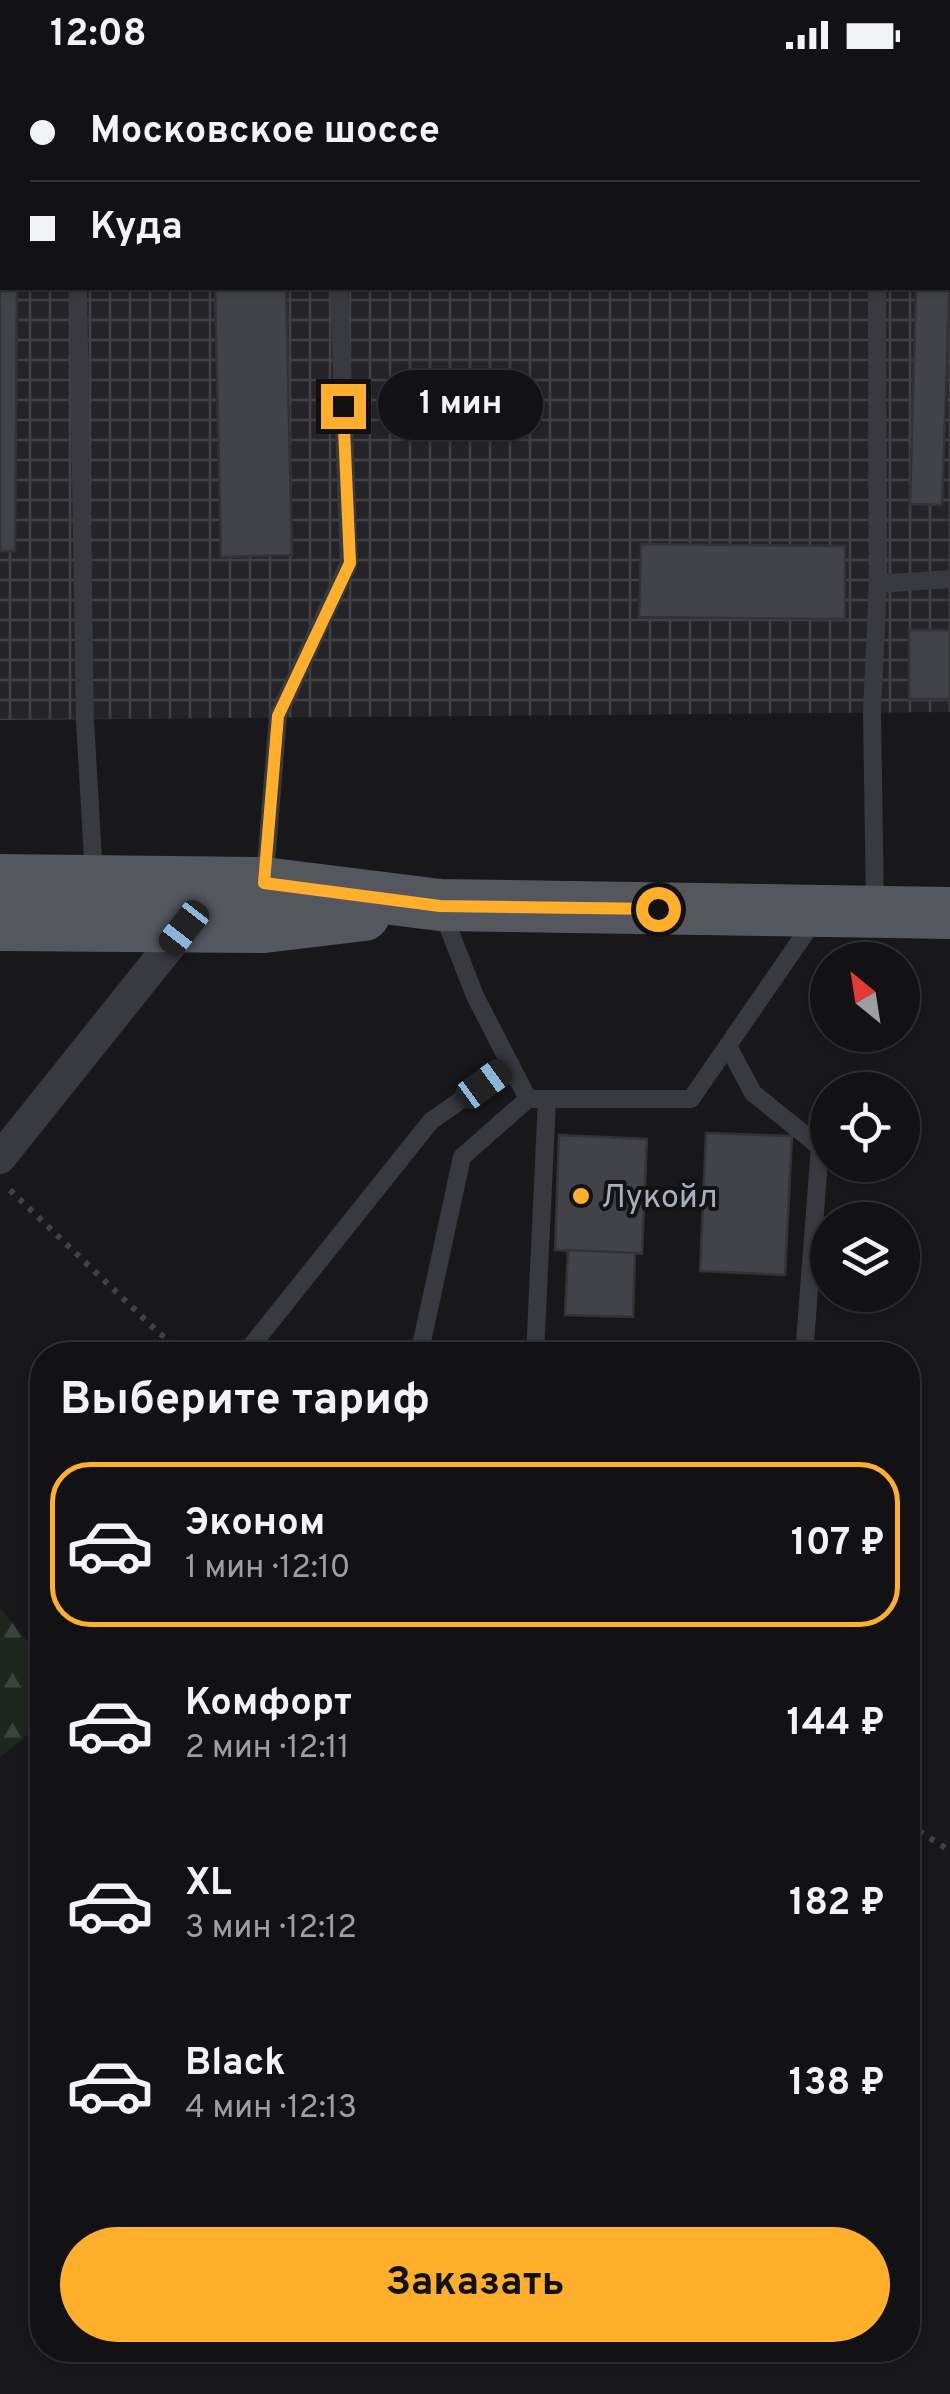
<!DOCTYPE html>
<html lang="ru">
<meta charset="utf-8">
<style>
:root{--surface:#121214;--page:#1f2022;--text:#f1f3f6;--muted:#9c9ea0;--line:#313234;--accent:#ffaf2c}
body{margin:0;font-family:Overpass,sans-serif;background:var(--page);color:var(--text);height:100vh;display:flex;flex-direction:column;font-size:38px;white-space:nowrap}
*{box-sizing:border-box;margin:0}
p{font-size:32px;color:var(--muted)}
.icon{flex:none;width:55px;height:55px;fill:none;stroke:currentColor;stroke-width:2;stroke-linecap:round;stroke-linejoin:round}
.map{position:relative;flex:1;overflow:hidden}
.details{position:absolute;left:30px;top:1272px;width:890px;height:1020px;display:flex;flex-direction:column;background:var(--surface);border-radius:40px;box-shadow:0 2px 8px #0004,0 0 0 2px var(--line)}
.details>*{flex:none}
.top-card{position:absolute;left:0px;top:0px;width:950px;height:220px;box-shadow:0 2px 8px #0004,0 0 0 2px var(--line);display:grid;align-content:center;height:220px;padding:0 30px;background:var(--surface)}
.needle{width:65px;rotate:330deg}
.buttons{position:absolute;left:810px;top:872px;display:grid;gap:20px}
.buttons a{display:grid;place-items:center;width:110px;height:110px;border-radius:50%;background:var(--surface);box-shadow:0 2px 8px #0004,0 0 0 2px var(--line);font-size:50px}
.end{position:absolute;width:45px;height:45px;margin:-22px;border:12px solid #ffaf2c;background:#111;box-shadow:0 0 0 5px #111}
.from{border-radius:50%}
.bubble{position:absolute;height:70px;border-radius:35px;background:var(--surface);box-shadow:0 2px 8px #0004,0 0 0 2px var(--line);font-size:32px;font-weight:700;line-height:70px;text-align:center}
.car{position:absolute;width:30px;height:60px;margin:-30px -15px;border-radius:12px;box-shadow:0 0 8px 2px #0007;background:linear-gradient(#222 24%,#8ab4d8 0 40%,#222 0 76%,#8ab4d8 0 86%,#222 0)}
.top-card b{display:flex;align-items:center;gap:35px;height:95px;font-size:38px}
.top-card b+b{border-top:2px solid var(--line)}
.top-card i{width:25px;height:25px;background:var(--text)}
ul{padding:0;list-style:none}
li{display:flex;align-items:center;gap:30px;height:165px;margin:0 20px 15px;padding:0 10px;border:5px solid transparent;border-radius:40px}
li div{flex:1}
li b{display:block;font-size:38px}
li em{font-style:normal;font-weight:700}
li.selected{border-color:var(--accent)}
li>.icon{width:90px;height:90px;stroke-width:1.5}
h2{padding:0 30px;font-size:45px;line-height:120px}
.action{display:flex;gap:20px;margin-top:auto;padding:20px 30px}
.action a{flex:1;height:115px;border-radius:60px;background:var(--accent);color:#111;font-size:40px;font-weight:700;line-height:115px;text-align:center}
.status{display:flex;justify-content:space-between;align-items:center;height:70px;padding:0 50px;background:var(--surface);direction:ltr}
.status svg{height:28px;fill:currentColor}
.map>svg:first-child{display:block}
.industrial{fill:url(#industrial-grid);fill-rule:evenodd}
.forest{fill:url(#forest-firs)}
.building{fill:#424348;stroke:#323237;stroke-width:2.5}
.lines{fill:none;stroke-linecap:round;stroke-linejoin:round}
.path{stroke:#3f4247;stroke-width:6;stroke-dasharray:5 8;stroke-linecap:butt}
.service{stroke:#393a40;stroke-width:18}
.minor{stroke:#393a40;stroke-width:32}
.primary{stroke:#55575f;stroke-width:52}
.route{stroke:#ffaf2c;stroke-width:12}
.poi-dot{fill:#ffaf2c;stroke:#131316;stroke-width:4}
.labels{text-anchor:middle;stroke-width:8;stroke-linejoin:round;paint-order:stroke}
.poi-label{font-size:32px;fill:#aab0bb;stroke:#131316;text-anchor:start}
</style>
<div class="status"><b>12:08</b><svg viewBox="0 0 49 12"><path d="M0 12V9h3v3zM5 12V6h3v6zM10 12V3h3v9zM15 12V0h3v12zM26 1h20v11H26zM47 4h2v5h-2z"/></svg></div>
<div class="map">
<svg width="950" height="2324" viewBox="0 0 950 2324">
<defs>
<pattern id="industrial-grid" width="8" height="8" patternUnits="userSpaceOnUse" patternTransform="scale(2.5)"><rect width="8" height="8" fill="#242428"/><path d="M0 4h8M4 0v8" fill="none" stroke="#414145"/></pattern>
<pattern id="forest-firs" width="22" height="20" patternUnits="userSpaceOnUse" patternTransform="scale(2.5)"><rect width="22" height="20" fill="#1e261f"/><path d="M5 1l3.5 6h-7zM16 11l3.5 6h-7z" fill="#3c433e"/></pattern>
</defs>
<rect width="100%" height="100%" fill="#18181b"/>
<!-- industrial -->
<path class="industrial" d="M0 0H950V642L0 650ZM2 2H948V218H2Z"/>
<!-- forest -->
<polygon class="forest" points="0,1538 42,1589 42,1653 0,1687"/>
<!-- building -->
<g class="building">
<polygon points="0,0 19,0 2,2 2,218 17,218 15,481 0,481"/>
<rect x="541" y="0" width="71" height="2"/>
<polygon points="948,163 950,201 942,435 910,434 916,218 948,218"/>
<polygon points="215,218 286,218 292,485 221,487"/>
<polygon points="641,474 845,476 845,549 639,547"/>
<rect x="909" y="560" width="41" height="69"/>
<polygon points="706,1063 792,1066 785,1205 700,1201"/>
<polygon points="559,1065 647,1069 642,1184 555,1180"/>
<polygon points="568,1180 635,1183 633,1247 565,1245"/>
</g>
<g class="lines">
<!-- path -->
<g class="path">
<polyline points="10,1120 159,1263 189,1285"/>
<polyline points="908,1754 950,1781"/>
</g>
<!-- service -->
<g class="service">
<polyline points="73,0 73,2"/>
<polyline points="330,0 330,2"/>
<polyline points="876,0 876,2"/>
<polyline points="78,218 85,650 94,807"/>
<polyline points="877,218 878,514"/>
<polyline points="265,807 278,646 349,493 339,218"/>
<polyline points="875,837 872,641 878,514 950,509"/>
<polyline points="442,841 475,926 528,1029 691,1029 815,849"/>
<polyline points="728,976 753,1023 820,1077 804,1285"/>
<polyline points="244,1285 431,1051 511,995"/>
<polyline points="419,1285 462,1087 528,1029"/>
<polyline points="535,1285 547,1029"/>
</g>
<!-- minor -->
<polyline class="minor" points="0,1088 184,858"/>
<!-- primary -->
<g class="primary">
<polyline points="0,810 264,813 440,835 950,843"/>
<polyline points="0,855 264,857 364,845"/>
</g>
</g>
<g class="lines">
<!-- route -->
<polyline class="route" points="343,336 350,493 278,646 264,813 440,836 658,839"/>
</g>
<!-- markers -->
<circle class="poi-dot" cx="581" cy="1126" r="10"/>
<g class="labels">
<!-- poi labels -->
<g class="poi-label">
<text x="601" y="1137">Лукойл</text>
</g>
</g>
</svg>
<div class="buttons">
<a><svg class="needle" viewBox="-14 -14 28 28"><path d="M0-13l5 13h-10z" fill="#e53935"/><path d="M0 13l5-13h-10z" fill="#9c9ea0"/></svg></a>
<a><svg class="icon" aria-label="locate" viewBox="0 0 24 24"><circle cx="12" cy="12" r="6"/><path d="M12 2v4M12 18v4M2 12h4M18 12h4"/></svg></a>
<a><svg class="icon" aria-label="layers" viewBox="0 0 24 24"><path d="M12 4l9 5-9 5-9-5zM3 14l9 5 9-5"/></svg></a>
</div>
<i class="end from" style="left:658px;top:839px"></i>
<i class="end" style="left:343px;top:336px"></i>
<div class="bubble" style="left:378px;top:300px;width:165px">1 мин</div>
<i class="car" style="left:184px;top:858px;rotate:218deg"></i>
<i class="car" style="left:484px;top:1014px;rotate:54deg"></i>
<div class="top-card">
<b><i class="from"></i>Московское шоссе</b>
<b><i></i>Куда</b>
</div>
<section class="details">
<h2>Выберите тариф</h2>
<ul>
<li class="selected"><svg class="icon" aria-label="car" viewBox="0 0 24 24"><path d="M5 17H2v-5l4-1 3-4h7l3 4 3 1v5h-3M9 17h6M6 11h13"/><circle cx="7" cy="17" r="2"/><circle cx="17" cy="17" r="2"/></svg><div><b>Эконом</b><p>1 мин · 12:10</p></div><em>107 ₽</em></li>
<li><svg class="icon" aria-label="car" viewBox="0 0 24 24"><path d="M5 17H2v-5l4-1 3-4h7l3 4 3 1v5h-3M9 17h6M6 11h13"/><circle cx="7" cy="17" r="2"/><circle cx="17" cy="17" r="2"/></svg><div><b>Комфорт</b><p>2 мин · 12:11</p></div><em>144 ₽</em></li>
<li><svg class="icon" aria-label="car" viewBox="0 0 24 24"><path d="M5 17H2v-5l4-1 3-4h7l3 4 3 1v5h-3M9 17h6M6 11h13"/><circle cx="7" cy="17" r="2"/><circle cx="17" cy="17" r="2"/></svg><div><b>XL</b><p>3 мин · 12:12</p></div><em>182 ₽</em></li>
<li><svg class="icon" aria-label="car" viewBox="0 0 24 24"><path d="M5 17H2v-5l4-1 3-4h7l3 4 3 1v5h-3M9 17h6M6 11h13"/><circle cx="7" cy="17" r="2"/><circle cx="17" cy="17" r="2"/></svg><div><b>Black</b><p>4 мин · 12:13</p></div><em>138 ₽</em></li>
</ul>
<div class="action"><a>Заказать</a></div>
</section>
</div>
